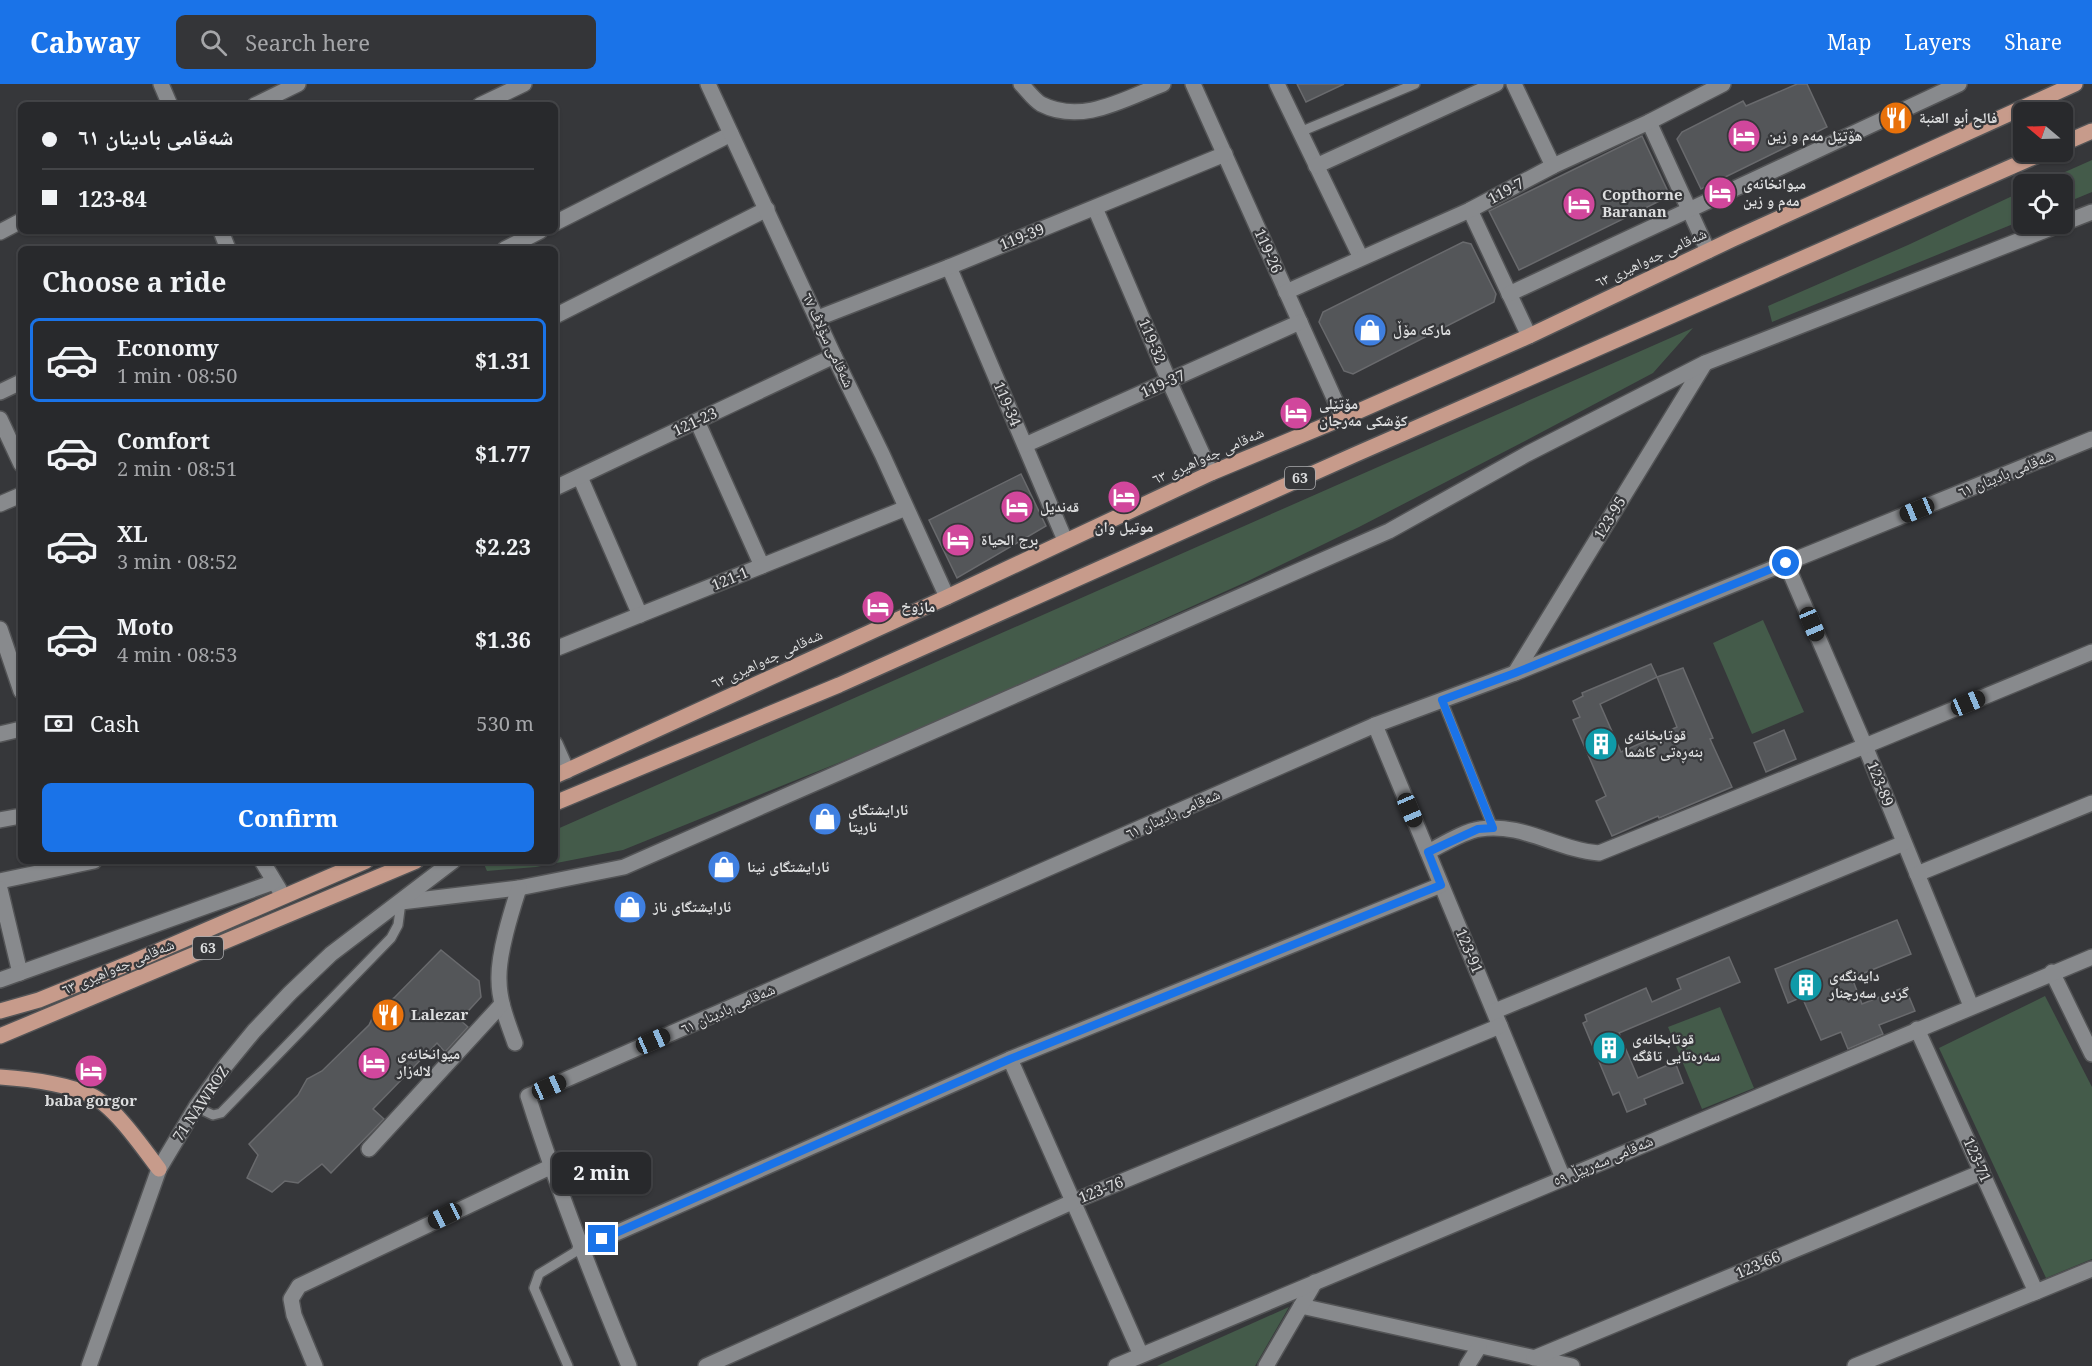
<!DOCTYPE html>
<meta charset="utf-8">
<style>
:root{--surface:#28292c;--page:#343538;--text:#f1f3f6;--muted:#a5a6a9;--line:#444548;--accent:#1a73e8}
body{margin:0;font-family:"Noto Serif","Noto Naskh Arabic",serif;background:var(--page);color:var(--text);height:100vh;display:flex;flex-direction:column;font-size:22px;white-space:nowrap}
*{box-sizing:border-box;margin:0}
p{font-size:20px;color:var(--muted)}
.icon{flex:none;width:33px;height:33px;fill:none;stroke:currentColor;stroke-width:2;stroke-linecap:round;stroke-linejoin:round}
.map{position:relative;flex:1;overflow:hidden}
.details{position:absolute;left:18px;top:162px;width:540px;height:618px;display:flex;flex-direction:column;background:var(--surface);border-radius:9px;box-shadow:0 2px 4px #0004,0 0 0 2px var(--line)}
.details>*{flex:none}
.banner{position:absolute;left:18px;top:18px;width:540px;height:132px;border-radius:9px;box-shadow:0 2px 4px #0004,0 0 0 2px var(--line);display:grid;align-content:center;height:132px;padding:0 24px;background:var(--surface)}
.needle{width:39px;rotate:289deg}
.buttons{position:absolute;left:2013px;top:18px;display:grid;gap:12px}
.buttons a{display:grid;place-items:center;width:60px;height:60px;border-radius:9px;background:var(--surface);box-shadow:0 2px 4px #0004,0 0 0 2px var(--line);font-size:30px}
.end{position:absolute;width:27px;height:27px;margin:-14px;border:8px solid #1a73e8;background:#fff;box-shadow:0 0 0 3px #fff}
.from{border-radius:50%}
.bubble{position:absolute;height:42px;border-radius:9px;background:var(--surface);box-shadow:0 2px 4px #0004,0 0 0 2px var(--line);font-size:20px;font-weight:700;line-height:42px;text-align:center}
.car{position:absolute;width:18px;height:36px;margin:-18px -9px;border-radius:8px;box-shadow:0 0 4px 2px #0007;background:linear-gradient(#222 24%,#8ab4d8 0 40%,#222 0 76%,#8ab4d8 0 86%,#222 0)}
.banner b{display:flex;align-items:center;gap:21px;height:57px;font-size:22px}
.banner b+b{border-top:2px solid var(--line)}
.banner i{width:15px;height:15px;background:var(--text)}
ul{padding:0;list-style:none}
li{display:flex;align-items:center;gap:18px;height:84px;margin:0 12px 9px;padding:0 12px;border:3px solid transparent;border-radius:9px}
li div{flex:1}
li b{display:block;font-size:22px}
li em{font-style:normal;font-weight:700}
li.current{border-color:var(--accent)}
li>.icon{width:54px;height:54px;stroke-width:1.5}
h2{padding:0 24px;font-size:27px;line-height:72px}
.pay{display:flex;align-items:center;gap:15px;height:66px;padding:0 24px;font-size:22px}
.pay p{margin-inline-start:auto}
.action{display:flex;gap:12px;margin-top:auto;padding:12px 24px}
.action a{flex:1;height:69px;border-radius:9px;background:var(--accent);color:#fff;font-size:24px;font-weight:700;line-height:69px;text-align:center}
header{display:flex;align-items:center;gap:36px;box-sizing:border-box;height:84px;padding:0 30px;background:var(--accent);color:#fff}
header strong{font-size:28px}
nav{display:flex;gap:33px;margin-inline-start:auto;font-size:21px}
.search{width:420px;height:54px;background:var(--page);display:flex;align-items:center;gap:15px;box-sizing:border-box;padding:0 21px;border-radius:9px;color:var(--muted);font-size:22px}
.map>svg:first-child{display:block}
.green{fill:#445b4a}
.building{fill:#545659;stroke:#696a6d;stroke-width:1.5;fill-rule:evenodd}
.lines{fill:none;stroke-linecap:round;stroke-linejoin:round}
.service-casing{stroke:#535456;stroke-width:12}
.minor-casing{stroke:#535456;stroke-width:18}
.tertiary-casing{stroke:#535456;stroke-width:18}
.secondary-casing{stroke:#535456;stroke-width:18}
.primary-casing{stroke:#535456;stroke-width:18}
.service{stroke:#888a8d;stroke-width:9}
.minor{stroke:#888a8d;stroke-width:15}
.tertiary{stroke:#888a8d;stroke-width:15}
.secondary{stroke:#888a8d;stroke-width:15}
.primary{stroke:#c79b8b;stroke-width:15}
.route{stroke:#1a73e8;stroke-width:8}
.labels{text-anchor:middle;stroke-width:4.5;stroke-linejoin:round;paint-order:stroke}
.shield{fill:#36373a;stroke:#abacae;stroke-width:1.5}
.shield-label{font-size:14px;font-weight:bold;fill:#dddedf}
.poi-label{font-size:15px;font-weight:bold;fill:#dddedf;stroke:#36373a;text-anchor:start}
.street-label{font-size:15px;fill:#dddedf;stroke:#36373a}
</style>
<header>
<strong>Cabway</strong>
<div class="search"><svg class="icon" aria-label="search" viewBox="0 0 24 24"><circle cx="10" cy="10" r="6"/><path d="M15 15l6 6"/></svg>Search here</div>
<nav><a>Map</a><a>Layers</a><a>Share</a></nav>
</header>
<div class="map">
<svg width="2092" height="1282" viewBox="0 0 2092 1282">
<rect width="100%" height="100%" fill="#36373a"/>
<!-- green -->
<g class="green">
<polygon points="2092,76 2092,108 2063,120 2062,100 2038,100"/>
<polygon points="2023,107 2023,136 1772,238 1768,222 1908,161"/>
<polygon points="1693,244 1653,289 1525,357 1359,443 1246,498 905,652 623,766 536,783 487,787 483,778 555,777 555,746"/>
<polygon points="1763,536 1804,628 1752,650 1713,559"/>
<polygon points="2045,912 2092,1003 2092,1175 2046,1194 1939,964"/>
<polygon points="1720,923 1754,1004 1702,1025 1668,943"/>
<polygon points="1289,1223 1255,1282 1157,1282"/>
</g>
<!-- building -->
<g class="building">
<polygon points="1297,0 1344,0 1306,18"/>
<polygon points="1797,0 1807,0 1827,43 1701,105 1677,55 1682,48 1743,17 1746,22"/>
<polygon points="1642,52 1670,112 1519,186 1489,127"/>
<polygon points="1463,158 1471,160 1496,210 1494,218 1353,290 1344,287 1319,238 1323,228"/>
<polygon points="1021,390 1046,442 957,494 929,436"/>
<path d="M1651 580 1657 593 1683 584 1713 654 1710 655 1732 703 1659 734 1658 732 1612 752 1596 717 1606 712 1573 636 1580 633 1573 617 1583 612 1582 609ZM1657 593 1677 643 1621 668 1600 620Z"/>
<polygon points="1784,646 1796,675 1766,688 1754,659"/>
<polygon points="1897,836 1911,870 1852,894 1862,920 1905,903 1915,927 1879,941 1883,950 1848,965 1841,948 1821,956 1802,913 1788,919 1775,885"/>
<polygon points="441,866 479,897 481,913 460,936 468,943 445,968 437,959 373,1025 384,1035 331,1089 322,1080 298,1099 285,1097 272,1108 247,1094 258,1071 249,1060 298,1011 307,995 322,987 369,941 377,924 394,914"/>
<polygon points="1729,873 1740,898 1619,949 1638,994 1675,978 1683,999 1644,1015 1646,1020 1627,1028 1619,1008 1613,1011 1583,939 1587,937 1585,931 1646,904 1652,918 1681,905 1677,895"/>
</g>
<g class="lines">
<!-- service casing -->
<g class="service-casing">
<g id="service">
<polyline points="1300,48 1415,0"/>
<polyline points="1442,616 1493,744"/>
<polyline points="196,1023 213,1031 221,1029 391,854 398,841 401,818"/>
<polyline points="568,1282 534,1204 539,1190 580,1165"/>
</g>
</g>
<!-- minor casing -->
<g class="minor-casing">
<g id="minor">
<path d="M1021 0C1027 6 1034 16 1041 20 1082 41 1124 15 1163 0"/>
<polyline points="1193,0 1343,334"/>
<polyline points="1277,0 1361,174"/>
<polyline points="1514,0 1553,82"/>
<polyline points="255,21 298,0"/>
<polyline points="480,21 524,0"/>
<polyline points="1649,38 1708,167"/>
<polyline points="1316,82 1496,0"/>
<polyline points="1095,124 1169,297 1211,389"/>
<polyline points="1470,126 1529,252"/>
<polyline points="555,139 731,50"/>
<polyline points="0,148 21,137"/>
<polyline points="505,165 540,147"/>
<polyline points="949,183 1065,456"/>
<polyline points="1286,208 1470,126 1553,82 1649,38 1723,0"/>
<polyline points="1509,210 1959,0"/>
<polyline points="555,232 767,125"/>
<polyline points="818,234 949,183 1225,70"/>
<polyline points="0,308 21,298"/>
<polyline points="0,335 21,380"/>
<polyline points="697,337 762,482"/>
<polyline points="1025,361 1300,238"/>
<polyline points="580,393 640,531"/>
<polyline points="555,404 834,272"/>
<polyline points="0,420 21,411"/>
<polyline points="1786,479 1865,662 1971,922"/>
<polyline points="0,545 21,607"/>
<polyline points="555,565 906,424"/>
<polyline points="1515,589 1705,279"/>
<polyline points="1375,641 1563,1094"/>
<polyline points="0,650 21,645"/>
<polyline points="555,660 567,687"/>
<polyline points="0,736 21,732"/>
<path d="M1428 768C1442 761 1464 747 1480 745 1521 738 1558 766 1599 769L1865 662 2092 568"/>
<polyline points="262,777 279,805"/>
<polyline points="1917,790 2092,719"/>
<polyline points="0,797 94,777"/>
<polyline points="0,805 20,889"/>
<polyline points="401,818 519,804 624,783 1389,447 1527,370 1705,279 2092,128"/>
<polyline points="2052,888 2092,970"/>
<polyline points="0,896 274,798"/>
<polyline points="1495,927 1904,759"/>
<polyline points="1917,945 2036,1208"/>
<path d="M515 959C508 939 499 918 499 896 498 870 511 829 519 804"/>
<polyline points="1010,975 1141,1271"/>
<polyline points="369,1065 502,920"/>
<polyline points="580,1165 1010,975 1441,801"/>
<polyline points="1301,1222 1572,1282"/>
<polyline points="1534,1274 1982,1088"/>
<polyline points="315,1282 294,1231 291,1215 299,1202 550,1083"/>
<polyline points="706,1282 1072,1118 1500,942"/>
<polyline points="1266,1282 1315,1198"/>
<polyline points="1467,1282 1479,1263"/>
<polyline points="1855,1282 2092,1185"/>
</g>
</g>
<!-- tertiary casing -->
<g class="tertiary-casing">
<g id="tertiary">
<polyline points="161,0 170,21"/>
<polyline points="708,0 834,272 882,370 947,513"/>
<polyline points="221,147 228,165"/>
<path d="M629 1282C592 1193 557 1104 528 1012L1375 641 1515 589 2092 355"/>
<polyline points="1116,1282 2092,873"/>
</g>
</g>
<!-- secondary casing -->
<g class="secondary-casing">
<polyline id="secondary" points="89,1282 159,1085 196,1023 226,981 254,947 290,909 331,870 453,777"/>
</g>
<!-- primary casing -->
<g class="primary-casing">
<g id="primary">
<polyline points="2062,60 2092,47"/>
<polyline points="555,692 947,513 1211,389 1343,334 1529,252 1733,155 2075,0"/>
<polyline points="555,719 839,601 1354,371 2045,68"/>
<polyline points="0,927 39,916 135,877 366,777"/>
<polyline points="0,952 416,777"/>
<path d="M0 993C29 995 64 999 90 1011 114 1021 143 1064 159 1085"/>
</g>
</g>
<!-- service -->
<use href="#service" class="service"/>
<!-- minor -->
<use href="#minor" class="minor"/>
<!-- tertiary -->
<use href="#tertiary" class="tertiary"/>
<!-- secondary -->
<use href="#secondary" class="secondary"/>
<!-- primary -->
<use href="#primary" class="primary"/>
</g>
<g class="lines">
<!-- route -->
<polyline class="route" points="602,1155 1010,975 1441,801 1428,768 1478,745 1493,744 1442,616 1515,589 1786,479"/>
</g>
<!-- icons -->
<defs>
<g id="restaurant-disc" transform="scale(1.725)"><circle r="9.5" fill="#e8710a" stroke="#36373a"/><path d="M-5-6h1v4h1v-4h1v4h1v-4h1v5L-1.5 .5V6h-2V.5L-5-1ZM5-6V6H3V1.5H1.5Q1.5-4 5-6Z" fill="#fff"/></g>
<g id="hotel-disc" transform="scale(1.725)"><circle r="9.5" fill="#d1479c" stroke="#36373a"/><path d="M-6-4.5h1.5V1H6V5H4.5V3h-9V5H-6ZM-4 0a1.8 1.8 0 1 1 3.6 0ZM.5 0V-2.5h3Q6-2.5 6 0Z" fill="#fff"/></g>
<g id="shop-disc" transform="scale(1.725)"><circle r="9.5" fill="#3f7fe0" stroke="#36373a"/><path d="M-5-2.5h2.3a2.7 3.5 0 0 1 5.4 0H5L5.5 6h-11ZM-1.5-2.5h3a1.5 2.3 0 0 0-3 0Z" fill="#fff"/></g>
<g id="building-disc" transform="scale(1.725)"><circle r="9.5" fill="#0f9aa8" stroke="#36373a"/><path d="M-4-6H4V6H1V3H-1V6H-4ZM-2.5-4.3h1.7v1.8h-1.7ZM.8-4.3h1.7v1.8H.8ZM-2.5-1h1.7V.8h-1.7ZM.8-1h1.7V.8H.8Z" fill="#fff"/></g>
</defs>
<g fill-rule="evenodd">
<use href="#restaurant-disc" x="1896" y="34"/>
<use href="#hotel-disc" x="1744" y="52"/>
<use href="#hotel-disc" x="1720" y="109"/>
<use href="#hotel-disc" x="1579" y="120"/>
<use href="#shop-disc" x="1370" y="246"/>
<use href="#hotel-disc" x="1296" y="329"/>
<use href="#hotel-disc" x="1124" y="413"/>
<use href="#hotel-disc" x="1017" y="423"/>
<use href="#hotel-disc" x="958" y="456"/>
<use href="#hotel-disc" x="878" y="523"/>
<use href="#building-disc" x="1601" y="660"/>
<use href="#shop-disc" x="825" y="735"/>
<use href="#shop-disc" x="724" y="783"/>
<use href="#shop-disc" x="630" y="823"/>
<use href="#building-disc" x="1806" y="901"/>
<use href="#restaurant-disc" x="388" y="931"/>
<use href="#building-disc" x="1609" y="964"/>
<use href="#hotel-disc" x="374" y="979"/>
<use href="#hotel-disc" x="91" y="987"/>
</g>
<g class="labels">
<!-- shield labels -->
<g class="shield">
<rect x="1285" y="383" width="30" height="22" rx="4.5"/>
<rect x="193" y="853" width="30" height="22" rx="4.5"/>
</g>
<g class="shield-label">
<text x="1300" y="399">63</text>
<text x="208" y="869">63</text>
</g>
<!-- poi labels -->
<g class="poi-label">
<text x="1919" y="39">فالح أبو العنبة</text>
<text x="1767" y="57">هۆتێل مەم و زین</text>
<text x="1743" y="105">میوانخانەی<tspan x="1743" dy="17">مەم و زین</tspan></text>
<text x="1602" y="116">Copthorne<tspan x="1602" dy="17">Baranan</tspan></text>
<text x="1393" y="251">مارکە مۆڵ</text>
<text x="1319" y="325">مۆتێلی<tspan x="1319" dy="17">کۆشکی مەرجان</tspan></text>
<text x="1040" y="428">قەندیل</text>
<text x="1124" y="448" text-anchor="middle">موتيل وان</text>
<text x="981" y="461">برج الحياة</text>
<text x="901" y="528">مازوخ</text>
<text x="1624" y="656">قوتابخانەی<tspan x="1624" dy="17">بنەڕەتی کاشما</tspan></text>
<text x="848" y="731">ئارایشتگای<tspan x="848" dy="17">ناریتا</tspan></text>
<text x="747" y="788">ئارایشتگای نینا</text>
<text x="653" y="828">ئارایشتگای ناز</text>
<text x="1829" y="897">دایەنگەی<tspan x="1829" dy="17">گردی سەرچنار</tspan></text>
<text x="411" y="936">Lalezar</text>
<text x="1632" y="960">قوتابخانەی<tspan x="1632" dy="17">سەرەتایی تاڤگە</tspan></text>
<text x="397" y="975">میوانخانەی<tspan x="397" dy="17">لالەزار</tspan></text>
<text x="91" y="1022" text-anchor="middle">baba gorgor</text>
</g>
<!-- street labels -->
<g class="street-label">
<text transform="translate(1506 107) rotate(-28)" y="5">119-7</text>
<text transform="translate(1022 153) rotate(-22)" y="5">119-39</text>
<text transform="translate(1268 167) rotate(66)" y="5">119-26</text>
<text transform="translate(1651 174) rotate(-25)" y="5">شەقامی جەواهیری ٦٣</text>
<text transform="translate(828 256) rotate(65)" y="5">شەقامی سۆلاڤ ٦٧</text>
<text transform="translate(1152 257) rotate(67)" y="5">119-32</text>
<text transform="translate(1163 300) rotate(-24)" y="5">119-37</text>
<text transform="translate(1007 320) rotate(67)" y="5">119-34</text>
<text transform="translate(695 338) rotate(-25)" y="5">121-23</text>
<text transform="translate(1208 372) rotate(-24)" y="5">شەقامی جەواهیری ٦٣</text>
<text transform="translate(2006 390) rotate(-22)" y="5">شەقامی بادینان ٦١</text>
<text transform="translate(1610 434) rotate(-59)" y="5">123-95</text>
<text transform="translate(730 495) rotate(-22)" y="5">121-1</text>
<text transform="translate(767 575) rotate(-25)" y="5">شەقامی جەواهیری ٦٣</text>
<text transform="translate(1880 700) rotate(68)" y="5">123-89</text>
<text transform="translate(1173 730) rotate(-24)" y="5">شەقامی بادینان ٦١</text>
<text transform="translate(1469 867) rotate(67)" y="5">123-91</text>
<text transform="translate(118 883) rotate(-23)" y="5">شەقامی جەواهیری ٦٣</text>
<text transform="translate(728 925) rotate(-24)" y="5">شەقامی بادینان ٦١</text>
<text transform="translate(201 1020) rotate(-56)" y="5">71 NAWROZ</text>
<text transform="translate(1977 1076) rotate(66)" y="5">123-71</text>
<text transform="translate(1603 1077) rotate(-23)" y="5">شەقامی سەرپێڵ ٥٩</text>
<text transform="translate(1101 1106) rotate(-22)" y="5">123-76</text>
<text transform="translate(1758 1181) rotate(-23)" y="5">123-66</text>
</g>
</g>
</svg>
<div class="buttons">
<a><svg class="needle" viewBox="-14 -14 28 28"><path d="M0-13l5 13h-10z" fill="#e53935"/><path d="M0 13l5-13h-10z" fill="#a5a6a9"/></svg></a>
<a><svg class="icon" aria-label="locate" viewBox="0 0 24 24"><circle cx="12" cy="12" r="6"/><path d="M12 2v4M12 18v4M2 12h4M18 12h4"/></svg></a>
</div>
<i class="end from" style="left:1786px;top:479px"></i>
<i class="end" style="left:602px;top:1155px"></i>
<div class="bubble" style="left:552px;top:1068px;width:99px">2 min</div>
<i class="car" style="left:1917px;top:426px;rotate:248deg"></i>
<i class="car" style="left:1812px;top:540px;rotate:157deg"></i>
<i class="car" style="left:1968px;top:619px;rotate:67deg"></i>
<i class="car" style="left:1410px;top:726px;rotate:157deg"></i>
<i class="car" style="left:653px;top:957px;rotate:66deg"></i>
<i class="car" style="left:549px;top:1003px;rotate:66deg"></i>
<i class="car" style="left:445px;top:1132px;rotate:244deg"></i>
<div class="banner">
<b><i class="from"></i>شەقامی بادینان ٦١</b>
<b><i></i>123-84</b>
</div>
<section class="details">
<h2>Choose a ride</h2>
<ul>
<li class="current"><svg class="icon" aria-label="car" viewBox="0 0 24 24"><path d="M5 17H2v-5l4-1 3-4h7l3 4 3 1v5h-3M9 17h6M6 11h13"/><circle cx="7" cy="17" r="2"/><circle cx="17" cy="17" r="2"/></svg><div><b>Economy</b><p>1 min · 08:50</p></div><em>$1.31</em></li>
<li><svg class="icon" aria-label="car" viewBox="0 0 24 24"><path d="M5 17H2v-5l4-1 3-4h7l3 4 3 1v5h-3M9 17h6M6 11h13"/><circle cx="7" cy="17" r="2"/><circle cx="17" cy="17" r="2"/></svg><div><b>Comfort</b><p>2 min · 08:51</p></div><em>$1.77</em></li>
<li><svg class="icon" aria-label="car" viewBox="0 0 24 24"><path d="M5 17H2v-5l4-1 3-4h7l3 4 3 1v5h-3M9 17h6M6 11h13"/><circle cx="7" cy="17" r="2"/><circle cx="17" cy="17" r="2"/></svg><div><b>XL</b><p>3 min · 08:52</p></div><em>$2.23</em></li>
<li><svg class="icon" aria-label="car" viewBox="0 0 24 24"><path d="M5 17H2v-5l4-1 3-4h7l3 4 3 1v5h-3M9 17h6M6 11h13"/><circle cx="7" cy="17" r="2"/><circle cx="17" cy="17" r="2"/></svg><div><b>Moto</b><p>4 min · 08:53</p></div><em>$1.36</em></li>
</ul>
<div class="pay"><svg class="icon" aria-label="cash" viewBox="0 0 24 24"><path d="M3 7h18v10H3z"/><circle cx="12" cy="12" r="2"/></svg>Cash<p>530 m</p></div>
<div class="action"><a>Confirm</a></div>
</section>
</div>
